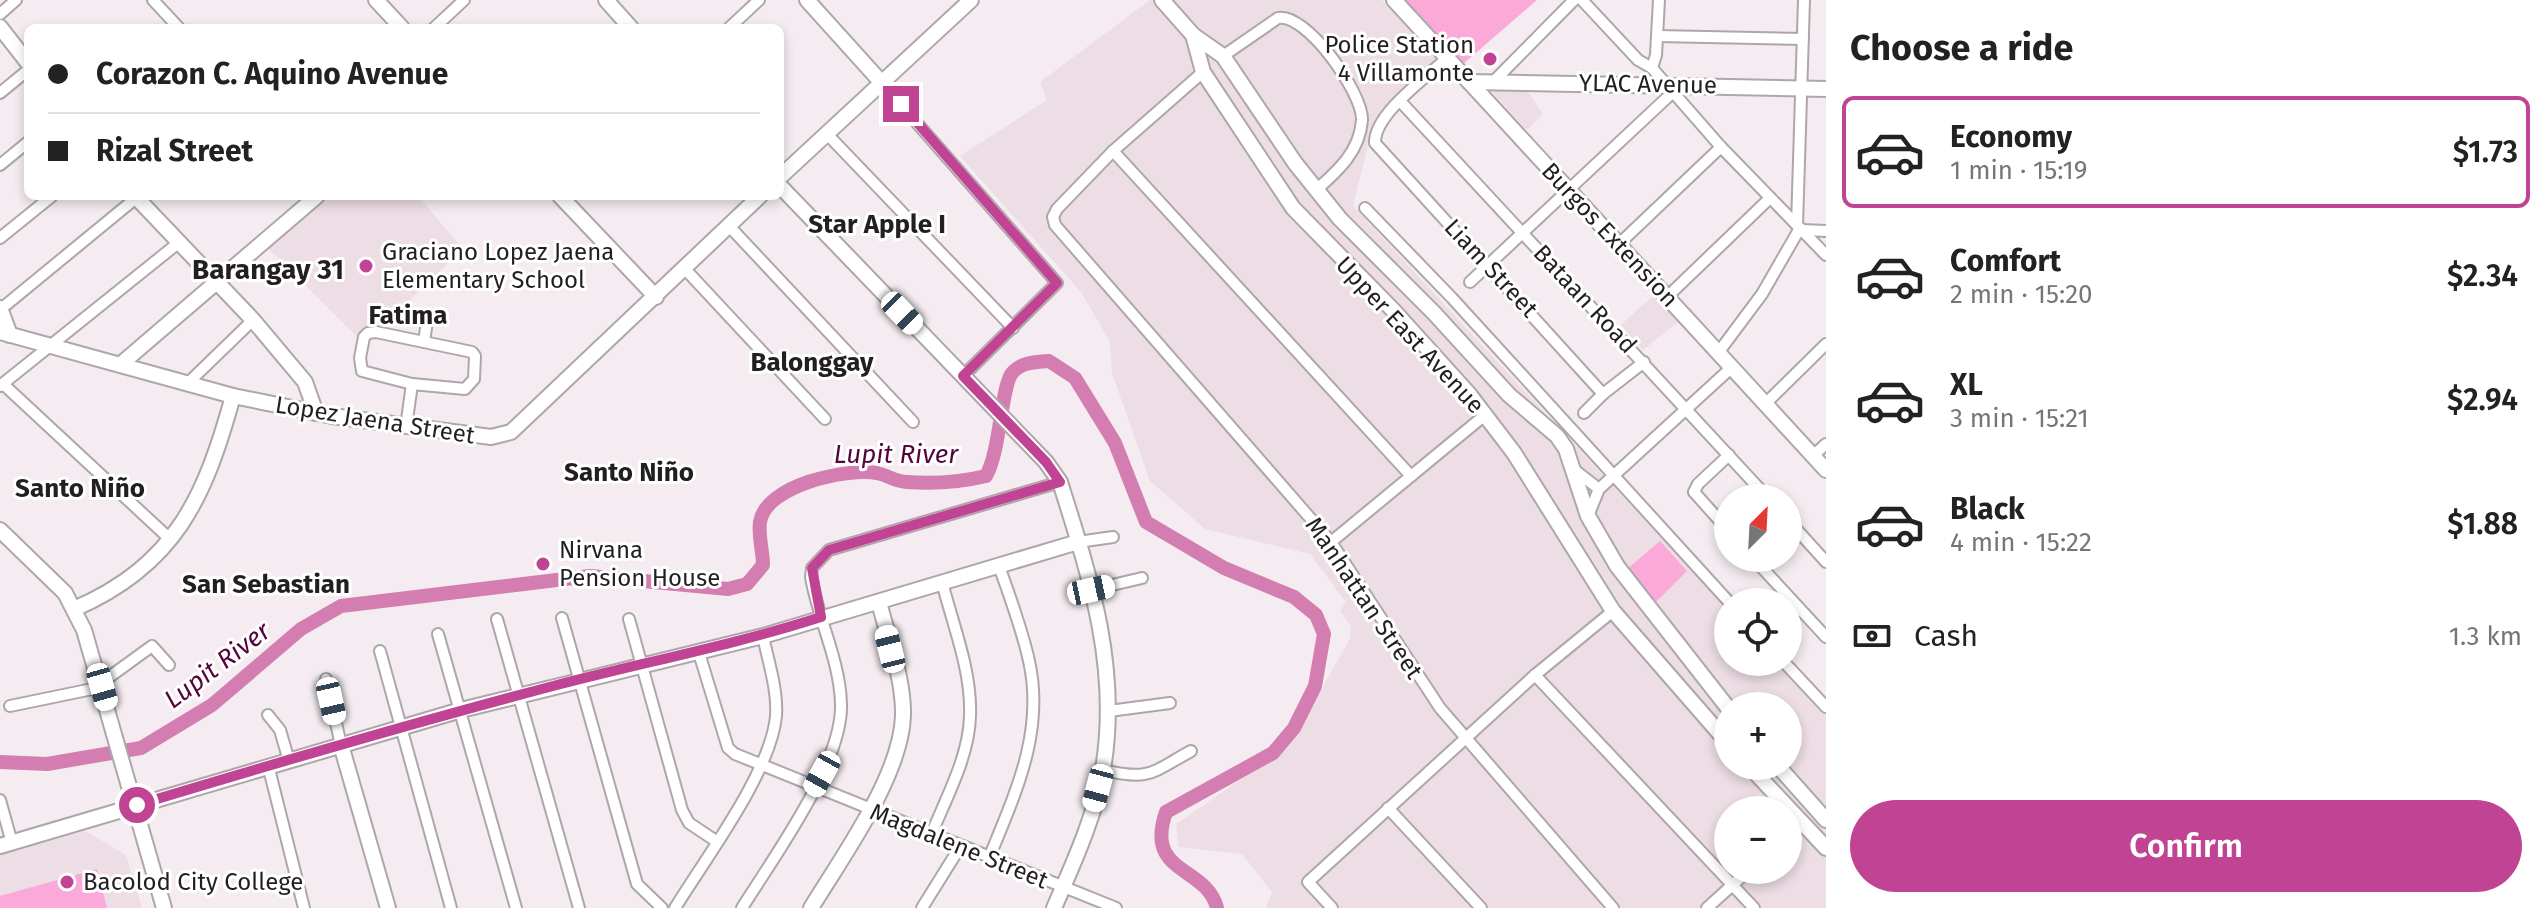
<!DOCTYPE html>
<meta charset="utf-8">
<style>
:root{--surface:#fff;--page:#f2f2f2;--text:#222;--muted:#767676;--line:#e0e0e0;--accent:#c14494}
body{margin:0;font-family:"Fira Sans",sans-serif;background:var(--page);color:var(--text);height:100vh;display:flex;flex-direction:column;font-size:30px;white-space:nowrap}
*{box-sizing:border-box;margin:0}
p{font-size:26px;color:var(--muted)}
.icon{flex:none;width:44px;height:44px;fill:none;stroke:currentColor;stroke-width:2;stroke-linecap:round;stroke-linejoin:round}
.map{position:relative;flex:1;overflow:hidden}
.details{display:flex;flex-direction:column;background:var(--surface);width:720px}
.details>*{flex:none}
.hud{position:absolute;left:24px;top:24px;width:760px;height:176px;border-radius:12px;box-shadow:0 4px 12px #0003;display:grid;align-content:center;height:176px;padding:0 24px;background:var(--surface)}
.needle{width:52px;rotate:24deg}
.controls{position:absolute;left:1714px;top:484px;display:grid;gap:16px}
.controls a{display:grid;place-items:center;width:88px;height:88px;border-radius:50%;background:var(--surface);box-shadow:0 4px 12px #0003;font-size:40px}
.end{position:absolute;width:36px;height:36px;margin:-18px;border:10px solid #c14494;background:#fff;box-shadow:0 0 0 4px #fff}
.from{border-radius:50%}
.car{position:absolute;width:24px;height:48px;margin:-24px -12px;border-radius:10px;box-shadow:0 0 6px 2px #0007;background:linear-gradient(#fff 24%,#345 0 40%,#fff 0 76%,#345 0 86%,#fff 0)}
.hud b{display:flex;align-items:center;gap:28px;height:76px;font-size:30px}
.hud b+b{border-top:2px solid var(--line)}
.hud i{width:20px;height:20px;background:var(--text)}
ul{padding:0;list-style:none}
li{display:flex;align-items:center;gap:24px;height:112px;margin:0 16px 12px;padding:0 8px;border:4px solid transparent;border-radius:12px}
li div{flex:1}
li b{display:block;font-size:30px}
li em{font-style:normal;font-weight:600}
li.current{border-color:var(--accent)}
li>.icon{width:72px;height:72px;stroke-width:1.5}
h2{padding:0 24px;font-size:36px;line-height:96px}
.pay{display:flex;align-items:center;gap:20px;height:88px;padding:0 24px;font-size:30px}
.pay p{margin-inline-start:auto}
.button{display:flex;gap:16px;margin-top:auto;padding:16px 24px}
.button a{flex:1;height:92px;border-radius:48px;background:var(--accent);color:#fff;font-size:32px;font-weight:600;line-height:92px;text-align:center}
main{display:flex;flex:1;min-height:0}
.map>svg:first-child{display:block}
.built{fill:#eddde5;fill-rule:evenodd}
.green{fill:#fba9d8}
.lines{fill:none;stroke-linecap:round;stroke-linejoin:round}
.river{stroke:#d37db0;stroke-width:14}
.street-casing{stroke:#aea6aa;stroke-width:14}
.secondary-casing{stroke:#aea6aa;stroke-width:18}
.street{stroke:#fff;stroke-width:10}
.secondary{stroke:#fff;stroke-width:14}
.route{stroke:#c14494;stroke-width:10}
.poi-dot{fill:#c14494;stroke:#fff;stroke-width:3}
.labels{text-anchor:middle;stroke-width:6;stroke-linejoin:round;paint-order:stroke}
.poi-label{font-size:24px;fill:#221f20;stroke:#fff;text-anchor:start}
.street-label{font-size:24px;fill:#221f20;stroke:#fff}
.neighbourhood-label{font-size:26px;font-weight:bold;fill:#221f20;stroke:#fff}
.water-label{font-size:26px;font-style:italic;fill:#54033c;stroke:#fff}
.quarter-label{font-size:28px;font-weight:bold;fill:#221f20;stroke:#fff}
</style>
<main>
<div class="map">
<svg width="1826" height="908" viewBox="0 0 1826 908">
<rect width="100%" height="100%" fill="#f4ecf0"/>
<!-- built -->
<g class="built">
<path d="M1150 0H1382L1440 63 1373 124 1353 206 1728 610V662H1777L1826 715V908H1266L1272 892 1242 854 1179 847 1176 824 1275 756 1298 730 1350 639 1351 627 1340 611 1346 602 1310 554 1205 529 1150 481 1112 373 1110 342 1081 292 960 156 1047 100 1040 82ZM1728 706H1788V766H1728ZM1728 810H1788V870H1728Z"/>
<polygon points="1497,85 1524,86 1543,114 1527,130 1493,93"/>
<polygon points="323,196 418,196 463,249 364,344 265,245"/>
<polygon points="1654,295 1678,322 1643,350 1621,325"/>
<polygon points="85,831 126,855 142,908 0,908 0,855"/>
</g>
<!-- green -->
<g class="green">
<polygon points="1404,0 1537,0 1464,63"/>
<polygon points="1660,541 1687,571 1652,606 1626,570"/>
<polygon points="97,869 107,908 0,908 0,896"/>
</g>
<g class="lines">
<!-- river -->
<path class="river" d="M0 762 47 764 141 748 212 705 301 629 341 606 590 576 728 589 747 584 763 565C763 552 758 535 760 522 766 485 846 468 877 473 887 475 896 482 907 482 933 484 961 482 986 476 1001 450 1001 383 1013 372 1022 362 1037 362 1049 361L1075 378 1115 443 1146 522 1224 568 1294 597 1316 615 1324 634 1315 686 1294 728 1273 753 1166 812C1144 875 1206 865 1217 908"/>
<!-- street casing -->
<g class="street-casing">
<g id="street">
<polyline points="153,0 179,28"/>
<polyline points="1582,0 1638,60 1652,68 1721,147 1826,255"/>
<polyline points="0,14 16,0"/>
<polyline points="434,28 464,0"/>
<polyline points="729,28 759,0"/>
<polyline points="1657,36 1803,39"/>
<path d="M1223 56 1278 18C1306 12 1363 93 1362 120 1360 151 1338 171 1316 190"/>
<path d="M1447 58C1427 77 1374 114 1375 143L1603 394 1644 362"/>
<polyline points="1652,68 1656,55 1659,0"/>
<polyline points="1203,72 1113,151 1057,209 1053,217 1055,225 1331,542 1440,708 1613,908"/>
<polyline points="1494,81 1574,0"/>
<polyline points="881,82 1057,283 963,376"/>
<polyline points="0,93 28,70"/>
<polyline points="1400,101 1768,498"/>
<polyline points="827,134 1013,328"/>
<polyline points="1113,151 1411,476"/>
<polyline points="0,165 28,142"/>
<polyline points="1365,208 1452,298 1729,602"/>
<polyline points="1797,225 1804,0"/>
<polyline points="729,226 913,422"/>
<polyline points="1802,230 1826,231"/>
<polyline points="0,238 52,196"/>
<polyline points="1619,244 1721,147"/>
<polyline points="685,269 825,419"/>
<polyline points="1470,282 1672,93"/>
<polyline points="1667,297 1770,198"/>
<polyline points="1,309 136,198"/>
<polyline points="1718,353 1762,294 1800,228"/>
<polyline points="188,383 253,320"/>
<polyline points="3,384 171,540"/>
<polyline points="412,384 465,389 474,379 475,356 472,352 424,342"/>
<polyline points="0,386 177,244"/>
<polyline points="1765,404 1826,344"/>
<polyline points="1584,413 1603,394"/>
<polyline points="406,427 412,384 362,371 360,358 364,337 368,333 376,332 424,342 427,321"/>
<polyline points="1813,456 1826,444"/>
<polyline points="1572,468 1599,489"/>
<polyline points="1588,516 1599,489 1731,368"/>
<polyline points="1788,520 1826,562"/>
<polyline points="1728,530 1694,492 1698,484 1729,455"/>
<polyline points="1078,542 1113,537"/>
<polyline points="1331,542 1485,415"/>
<polyline points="1753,558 1826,637"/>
<polyline points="1091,590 1142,578"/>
<polyline points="562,618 637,884 662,908"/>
<polyline points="497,619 579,908"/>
<polyline points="629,619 682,810 689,823 716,841"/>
<polyline points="438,634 516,908"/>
<polyline points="380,651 451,908"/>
<polyline points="699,653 728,748 735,754 1116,908"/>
<polyline points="1784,662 1826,707"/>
<polyline points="1535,675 1754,908"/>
<polyline points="326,679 341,745"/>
<polyline points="101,683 152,646 169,665"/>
<polyline points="10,706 102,687"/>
<polyline points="1109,711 1170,703"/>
<polyline points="268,715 280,730 289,761"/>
<polyline points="268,765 304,908"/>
<path d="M1103 770C1150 781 1151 773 1191 751"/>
<polyline points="0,800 12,843"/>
<polyline points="1388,808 1481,908"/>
<polyline points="1788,834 1802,822"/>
<path d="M931 835C946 798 969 757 970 716 972 672 953 625 942 582"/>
<path d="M989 858C1015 794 1045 732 1029 661 1022 629 1010 597 999 566"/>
<path d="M675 908C705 859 771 772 776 716 778 690 768 661 763 636"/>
<path d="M742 908C773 858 843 763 841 704 840 661 818 619 811 577L812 568 829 550 1060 482"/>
<polyline points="922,908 960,847"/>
<polyline points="1332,908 1308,882 1535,675 1613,611"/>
<polyline points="1707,908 1749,870"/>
</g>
</g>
<!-- secondary casing -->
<g class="secondary-casing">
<g id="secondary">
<polyline points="376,0 402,28"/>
<polyline points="606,0 631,28"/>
<polyline points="807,0 881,82"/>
<polyline points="1162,0 1193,35 1223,56 1295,163 1340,219 1434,313 1509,395 1557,436 1566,449 1588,516 1617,566 1728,708"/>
<polyline points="1394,0 1826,470"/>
<polyline points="0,27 28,63"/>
<polyline points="1193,35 1203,72 1293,208 1393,310 1469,394 1514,453 1613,611 1728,743"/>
<polyline points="1469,82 1826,89"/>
<polyline points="780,177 971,0"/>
<path d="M780 186 1046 462 1060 482C1090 577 1120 668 1103 769 1095 817 1073 864 1054 908"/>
<polyline points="135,196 253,320 305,382 316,413"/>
<polyline points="560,196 656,297"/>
<polyline points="0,308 10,335"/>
<polyline points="0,332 233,396 332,416 491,437 511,432 760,196"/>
<polyline points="121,364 317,196"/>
<polyline points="0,530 65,593 84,630 164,908"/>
<path d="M74 609C176 565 205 497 233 396"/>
<polyline points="341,745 388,908"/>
<polyline points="1749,766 1826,848"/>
<polyline points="1778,766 1826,820"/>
<polyline points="0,846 461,710 763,636 1078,542"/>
<path d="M811 908C842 857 901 776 903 716 904 679 888 638 879 602"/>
</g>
</g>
<!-- street -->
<use href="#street" class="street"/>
<!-- secondary -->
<use href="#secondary" class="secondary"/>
</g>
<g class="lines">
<!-- route -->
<path class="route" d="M137 805C276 763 416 722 557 685 645 662 734 645 821 617L812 568 829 550 1060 482 1046 462 963 376 1057 283 901 104"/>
</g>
<!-- markers -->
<g class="poi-dot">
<circle cx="1490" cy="59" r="8"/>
<circle cx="366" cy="266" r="8"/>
<circle cx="543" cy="564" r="8"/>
<circle cx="67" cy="882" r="8"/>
</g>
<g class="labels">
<!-- poi labels -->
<g class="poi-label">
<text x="1474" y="53" text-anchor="end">Police Station<tspan x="1474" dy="28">4 Villamonte</tspan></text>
<text x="382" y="260">Graciano Lopez Jaena<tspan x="382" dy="28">Elementary School</tspan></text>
<text x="559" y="558">Nirvana<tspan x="559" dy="28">Pension House</tspan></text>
<text x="83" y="890">Bacolod City College</text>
</g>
<!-- street labels -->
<g class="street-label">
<text transform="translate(1648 84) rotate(1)" y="8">YLAC Avenue</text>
<text transform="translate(1610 235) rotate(47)" y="8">Burgos Extension</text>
<text transform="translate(1491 268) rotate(47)" y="8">Liam Street</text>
<text transform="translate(1585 299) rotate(47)" y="8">Bataan Road</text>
<text transform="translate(1410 335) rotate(47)" y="8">Upper East Avenue</text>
<text transform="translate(375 420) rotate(9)" y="8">Lopez Jaena Street</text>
<text transform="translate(1364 598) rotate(56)" y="8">Manhattan Street</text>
<text transform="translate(959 846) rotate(22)" y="8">Magdalene Street</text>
</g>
<!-- neighbourhood labels -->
<g class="neighbourhood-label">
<text x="877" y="233">Star Apple I</text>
<text x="408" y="324">Fatima</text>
<text x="812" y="371">Balonggay</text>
<text x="629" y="481">Santo Niño</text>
<text x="80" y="497">Santo Niño</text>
<text x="266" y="593">San Sebastian</text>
</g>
<!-- water labels -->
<g class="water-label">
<text x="896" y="463">Lupit River</text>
<text transform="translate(217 665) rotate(-37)" y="9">Lupit River</text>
</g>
<!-- quarter labels -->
<g class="quarter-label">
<text x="268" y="279">Barangay 31</text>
</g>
</g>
</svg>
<div class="controls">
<a><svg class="needle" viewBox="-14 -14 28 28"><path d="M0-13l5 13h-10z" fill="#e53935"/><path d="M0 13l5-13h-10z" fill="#767676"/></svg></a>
<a><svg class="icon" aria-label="locate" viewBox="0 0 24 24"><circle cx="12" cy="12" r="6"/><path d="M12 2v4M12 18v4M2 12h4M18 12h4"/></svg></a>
<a>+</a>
<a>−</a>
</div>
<i class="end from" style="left:137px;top:805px"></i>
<i class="end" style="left:901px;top:104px"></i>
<i class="car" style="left:902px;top:313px;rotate:136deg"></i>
<i class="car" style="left:1091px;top:590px;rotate:78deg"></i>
<i class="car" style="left:890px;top:649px;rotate:346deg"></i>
<i class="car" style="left:102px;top:687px;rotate:164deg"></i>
<i class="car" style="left:331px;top:701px;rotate:167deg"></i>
<i class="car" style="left:822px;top:774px;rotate:209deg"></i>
<i class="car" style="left:1098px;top:788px;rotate:195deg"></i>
<div class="hud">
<b><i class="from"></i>Corazon C. Aquino Avenue</b>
<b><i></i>Rizal Street</b>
</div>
</div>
<section class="details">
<h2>Choose a ride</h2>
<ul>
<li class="current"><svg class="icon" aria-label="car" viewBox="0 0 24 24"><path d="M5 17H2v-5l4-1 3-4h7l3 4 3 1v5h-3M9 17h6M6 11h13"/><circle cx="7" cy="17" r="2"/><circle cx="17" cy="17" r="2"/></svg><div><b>Economy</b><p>1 min · 15:19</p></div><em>$1.73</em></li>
<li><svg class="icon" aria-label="car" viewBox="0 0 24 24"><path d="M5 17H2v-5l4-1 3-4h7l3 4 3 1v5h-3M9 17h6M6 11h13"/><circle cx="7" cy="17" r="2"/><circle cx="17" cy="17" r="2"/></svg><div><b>Comfort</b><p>2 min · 15:20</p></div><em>$2.34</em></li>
<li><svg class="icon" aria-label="car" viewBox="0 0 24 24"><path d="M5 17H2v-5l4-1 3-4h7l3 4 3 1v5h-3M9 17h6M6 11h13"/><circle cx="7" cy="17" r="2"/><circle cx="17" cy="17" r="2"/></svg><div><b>XL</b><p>3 min · 15:21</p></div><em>$2.94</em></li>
<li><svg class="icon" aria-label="car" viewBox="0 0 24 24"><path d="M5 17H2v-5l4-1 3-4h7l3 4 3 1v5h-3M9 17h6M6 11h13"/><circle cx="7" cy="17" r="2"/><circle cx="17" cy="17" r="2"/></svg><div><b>Black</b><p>4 min · 15:22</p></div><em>$1.88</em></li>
</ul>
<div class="pay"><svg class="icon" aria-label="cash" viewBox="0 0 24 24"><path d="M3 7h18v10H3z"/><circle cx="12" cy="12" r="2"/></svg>Cash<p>1.3 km</p></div>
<div class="button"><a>Confirm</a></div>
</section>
</main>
